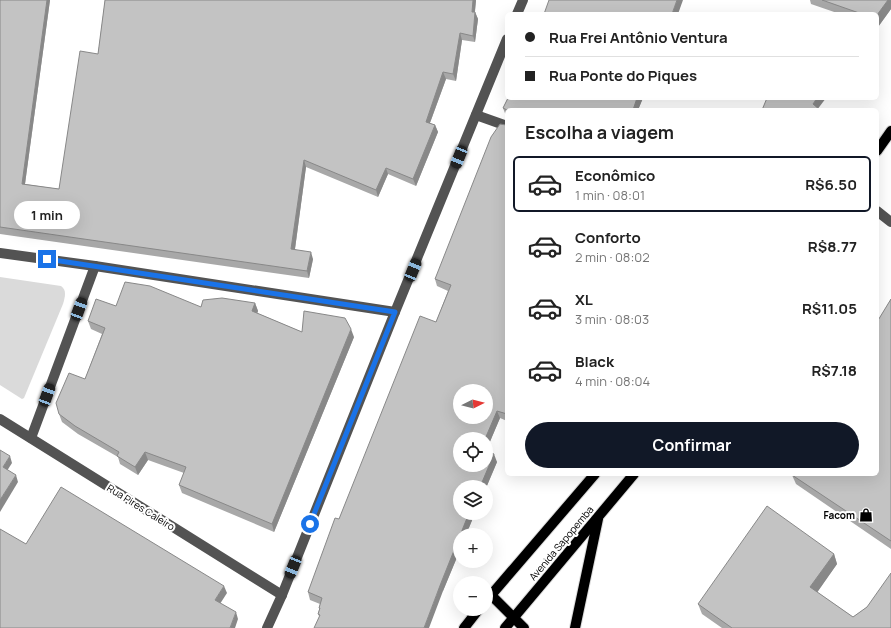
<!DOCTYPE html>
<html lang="pt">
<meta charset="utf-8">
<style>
:root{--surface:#fff;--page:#f2f2f2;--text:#222;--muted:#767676;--line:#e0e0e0;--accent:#111827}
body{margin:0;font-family:Manrope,sans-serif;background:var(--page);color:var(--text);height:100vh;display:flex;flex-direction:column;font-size:15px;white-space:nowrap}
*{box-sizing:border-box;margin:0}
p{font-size:13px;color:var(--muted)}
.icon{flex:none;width:22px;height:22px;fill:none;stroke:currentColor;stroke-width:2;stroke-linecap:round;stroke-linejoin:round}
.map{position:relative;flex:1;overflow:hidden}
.sheet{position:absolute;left:505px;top:108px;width:374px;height:368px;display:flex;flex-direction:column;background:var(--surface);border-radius:6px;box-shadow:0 4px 16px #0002}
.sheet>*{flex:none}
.guide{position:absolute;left:505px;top:12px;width:374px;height:88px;border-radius:6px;box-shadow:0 4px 16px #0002;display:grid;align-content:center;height:88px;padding:0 20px;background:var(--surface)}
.needle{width:26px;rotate:84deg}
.fabs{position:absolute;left:453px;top:384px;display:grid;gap:8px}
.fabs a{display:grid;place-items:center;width:40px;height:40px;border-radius:50%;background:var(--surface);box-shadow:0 4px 16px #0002;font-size:20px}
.end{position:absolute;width:18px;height:18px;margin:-9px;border:5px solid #1a73e8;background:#fff;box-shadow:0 0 0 2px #fff}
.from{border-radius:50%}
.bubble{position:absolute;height:28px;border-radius:14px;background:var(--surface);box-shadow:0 4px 16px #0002;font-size:13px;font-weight:700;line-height:28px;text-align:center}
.car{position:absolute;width:12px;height:24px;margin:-12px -6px;border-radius:5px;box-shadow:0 0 3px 1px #0007;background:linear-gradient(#222 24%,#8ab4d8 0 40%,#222 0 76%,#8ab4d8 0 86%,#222 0)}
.guide b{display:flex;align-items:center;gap:14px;height:38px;font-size:15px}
.guide b+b{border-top:1px solid var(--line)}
.guide i{width:10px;height:10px;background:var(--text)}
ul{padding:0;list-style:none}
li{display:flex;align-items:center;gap:12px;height:56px;margin:0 8px 6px;padding:0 12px;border:2px solid transparent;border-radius:6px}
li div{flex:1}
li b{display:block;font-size:15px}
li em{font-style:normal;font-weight:700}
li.on{border-color:var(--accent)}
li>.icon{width:36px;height:36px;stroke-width:1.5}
h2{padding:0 20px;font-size:18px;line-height:48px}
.action{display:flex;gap:8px;margin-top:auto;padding:8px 20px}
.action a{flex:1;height:46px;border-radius:24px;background:var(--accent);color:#fff;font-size:16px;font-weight:700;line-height:46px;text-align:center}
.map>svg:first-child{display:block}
.green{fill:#dadada}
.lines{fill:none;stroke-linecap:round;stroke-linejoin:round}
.major-casing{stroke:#dbdbdb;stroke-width:12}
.minor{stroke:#535353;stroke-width:10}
.major{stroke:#000;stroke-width:10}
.wall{fill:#a8a8a8}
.shaded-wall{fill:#888}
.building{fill:#c3c3c3;stroke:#888;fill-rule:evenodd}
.route{stroke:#1a73e8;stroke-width:5}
.labels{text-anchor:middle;stroke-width:4;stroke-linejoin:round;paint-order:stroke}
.street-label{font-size:10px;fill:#000;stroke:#fff}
.poi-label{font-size:10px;font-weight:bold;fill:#000;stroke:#fff;text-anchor:end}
</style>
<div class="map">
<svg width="891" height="628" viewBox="0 0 891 628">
<rect width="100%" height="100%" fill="#fff"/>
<!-- green -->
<path class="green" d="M0 277 61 286C67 290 65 297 63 304L24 398 22 399 0 385Z"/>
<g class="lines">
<!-- major casing -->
<g class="major-casing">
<g id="major">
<polyline points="877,151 891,131"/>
<polyline points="491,595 524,628"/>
<polyline points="486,601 595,474"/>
<polyline points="464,628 479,609"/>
<polyline points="505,628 634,474"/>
<polyline points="575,628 598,519"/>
</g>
</g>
<!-- minor -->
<g class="minor">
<polyline points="517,14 523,0"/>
<polyline points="476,115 507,126"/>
<polyline points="877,211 891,222"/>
<polyline points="0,253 95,266 395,312"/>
<polyline points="0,419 282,595"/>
<polyline points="31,438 95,266"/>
<polyline points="267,628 282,595 395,312 507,39"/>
</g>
<!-- major -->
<use href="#major" class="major"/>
</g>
<!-- wall -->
<g class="wall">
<polygon points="0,0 50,0 25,184 59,189 98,54 105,0 476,0 475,12 478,19 475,42 462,40 456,81 446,79 430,123 435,125 438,132 416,186 388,174 378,197 306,167 295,249 313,259 309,278 0,234"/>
<polygon points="810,0 891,0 891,9 878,27 877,27 877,14 840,14 811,4"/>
<polygon points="508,98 643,98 638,110 507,110 507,116 506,116 503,108"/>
<polygon points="507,124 507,421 500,418 486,451 497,462 486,488 486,487 460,513 475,513 466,535 460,535 460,550 443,591 319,616 318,614 319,610 319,608 320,604 310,600 308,592 339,519 436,322 448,291 437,286 435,279 506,125"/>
<polygon points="891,299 891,549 796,484 792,475"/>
<polygon points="255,303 258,311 257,313 302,332 354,337 274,532 182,493 179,485 184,473 148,460 138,475 120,464 118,457 78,434 62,422 59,414 85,379 102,334 91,329 88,321 116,306 201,307"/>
<polygon points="834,554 837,564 817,592 853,617 867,607 891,628 722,628 702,614 698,604"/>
</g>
<!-- shaded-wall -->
<g class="shaded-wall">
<polygon points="47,0 50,0 24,191 22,184"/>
<polygon points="473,0 476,0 474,19 472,12"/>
<polygon points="677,0 683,0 678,14 672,14"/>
<polygon points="888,0 891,0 891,9 878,27 877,24 877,15"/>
<polygon points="475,12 478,19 475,42 473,36"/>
<polygon points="460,33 462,40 456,81 453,74"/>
<polygon points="443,72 446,79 428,128 426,122"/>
<polygon points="637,98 643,98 638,110 633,110"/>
<polygon points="817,98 826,98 817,110 813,104"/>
<polygon points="435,125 438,132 416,186 413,179"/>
<polygon points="304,160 306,167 294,256 291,249"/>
<polygon points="386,168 388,174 378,197 376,190"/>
<polygon points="311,252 313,259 309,278 307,271"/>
<polygon points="255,303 258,311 255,319 252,311"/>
<polygon points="351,329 354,337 274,532 272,524"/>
<polygon points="497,411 500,418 486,451 486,439 485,439"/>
<polygon points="145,452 148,460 138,475 135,467"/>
<polygon points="494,454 497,462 486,488 486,487 480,487"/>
<polygon points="10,456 12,463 5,474 3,467"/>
<polygon points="16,475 18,482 0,512 0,500"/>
<polygon points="469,513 475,513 466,535 460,535"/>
<polygon points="460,536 460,550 443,591 429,628 424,628 441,583"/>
<polygon points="834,554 837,564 814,597 810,587"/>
<polygon points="224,586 227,593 218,607 215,600"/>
<polygon points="236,612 238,619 235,628 230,628"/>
</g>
<!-- building -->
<g class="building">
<polygon points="0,0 47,0 22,184 59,189 80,51 98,54 105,0 473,0 472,12 475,12 473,36 460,33 453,74 443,72 426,122 435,125 413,179 386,168 376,190 304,160 291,249 311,252 307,271 0,227"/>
<polygon points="549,0 677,0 672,14 544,14"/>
<polygon points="822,0 888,0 877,15 877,14 862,14"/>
<polygon points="508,98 637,98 633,110 507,110 503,108"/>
<polygon points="767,98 817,98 813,104 820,110 762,110"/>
<path d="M500 124 506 125 507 124V414L497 411 485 439H460V465H486V451L494 454 480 487H460V513H469L441 583 424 628H314L320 615 318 614 320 608H319L322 598 308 592 335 518 339 519 420 316 436 322 451 285 435 279 491 137ZM460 391H486V417H460Z"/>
<polygon points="125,282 150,286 201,307 203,300 222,298 255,303 252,311 302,332 304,311 345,318 351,329 272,524 179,485 186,467 145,452 135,467 117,456 119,452 75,426 59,414 56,403 69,373 85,379 105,328 88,321 96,299 116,306"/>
<polygon points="891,299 891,541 792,475 793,474 877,474 877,322"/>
<polygon points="0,450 10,456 3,467 16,475 0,500"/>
<polygon points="61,487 224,586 215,600 236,612 230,628 0,628 0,529 26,544"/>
<polygon points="767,506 834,554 810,587 853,617 867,607 891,573 891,628 732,628 698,604"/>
</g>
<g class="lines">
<!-- route -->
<polyline class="route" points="47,259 395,312 310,524"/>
</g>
<!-- icons -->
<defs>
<g id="shop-bare" transform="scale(1.08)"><path d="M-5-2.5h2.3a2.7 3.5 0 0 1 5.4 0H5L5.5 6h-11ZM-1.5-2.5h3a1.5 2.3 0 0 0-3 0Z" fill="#000" stroke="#fff" stroke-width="2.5" paint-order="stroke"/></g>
</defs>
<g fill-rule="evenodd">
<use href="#shop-bare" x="866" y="515"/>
</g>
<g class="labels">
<!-- street labels -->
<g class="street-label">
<text transform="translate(141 507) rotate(32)" y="4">Rua Pires Caleiro</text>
<text transform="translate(561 543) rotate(-50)" y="4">Avenida Sapopemba</text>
</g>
<!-- poi labels -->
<g class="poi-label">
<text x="855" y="519">Facom</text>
</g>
</g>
</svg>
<div class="fabs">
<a><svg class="needle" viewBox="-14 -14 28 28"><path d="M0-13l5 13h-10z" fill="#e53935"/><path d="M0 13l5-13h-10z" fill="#767676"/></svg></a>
<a><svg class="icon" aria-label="locate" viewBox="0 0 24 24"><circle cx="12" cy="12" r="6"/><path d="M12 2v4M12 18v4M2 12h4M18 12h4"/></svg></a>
<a><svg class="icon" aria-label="layers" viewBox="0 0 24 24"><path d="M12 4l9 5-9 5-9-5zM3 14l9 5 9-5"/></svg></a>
<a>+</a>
<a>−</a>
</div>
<i class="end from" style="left:310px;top:524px"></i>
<i class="end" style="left:47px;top:259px"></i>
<div class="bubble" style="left:14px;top:201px;width:66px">1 min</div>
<i class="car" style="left:459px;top:157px;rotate:202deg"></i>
<i class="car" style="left:413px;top:270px;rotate:22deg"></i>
<i class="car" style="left:79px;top:309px;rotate:20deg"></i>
<i class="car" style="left:47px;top:395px;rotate:20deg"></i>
<i class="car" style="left:293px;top:567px;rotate:202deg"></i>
<div class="guide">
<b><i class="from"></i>Rua Frei Antônio Ventura</b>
<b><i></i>Rua Ponte do Piques</b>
</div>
<section class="sheet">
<h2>Escolha a viagem</h2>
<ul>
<li class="on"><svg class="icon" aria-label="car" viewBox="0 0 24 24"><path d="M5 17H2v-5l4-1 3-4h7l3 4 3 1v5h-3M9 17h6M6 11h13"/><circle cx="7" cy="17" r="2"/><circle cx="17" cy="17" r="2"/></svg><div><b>Econômico</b><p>1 min · 08:01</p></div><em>R$6.50</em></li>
<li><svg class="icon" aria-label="car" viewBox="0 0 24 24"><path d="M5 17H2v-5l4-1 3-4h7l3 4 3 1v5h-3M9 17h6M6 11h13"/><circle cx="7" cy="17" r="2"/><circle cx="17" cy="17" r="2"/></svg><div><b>Conforto</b><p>2 min · 08:02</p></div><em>R$8.77</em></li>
<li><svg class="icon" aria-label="car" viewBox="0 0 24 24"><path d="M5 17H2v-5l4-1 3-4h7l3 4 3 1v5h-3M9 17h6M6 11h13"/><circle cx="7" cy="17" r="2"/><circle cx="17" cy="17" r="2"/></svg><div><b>XL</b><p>3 min · 08:03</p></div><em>R$11.05</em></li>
<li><svg class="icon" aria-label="car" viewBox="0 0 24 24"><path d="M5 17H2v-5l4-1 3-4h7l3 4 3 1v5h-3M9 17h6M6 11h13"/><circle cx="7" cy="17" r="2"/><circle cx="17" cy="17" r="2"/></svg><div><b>Black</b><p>4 min · 08:04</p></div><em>R$7.18</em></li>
</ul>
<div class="action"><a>Confirmar</a></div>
</section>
</div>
